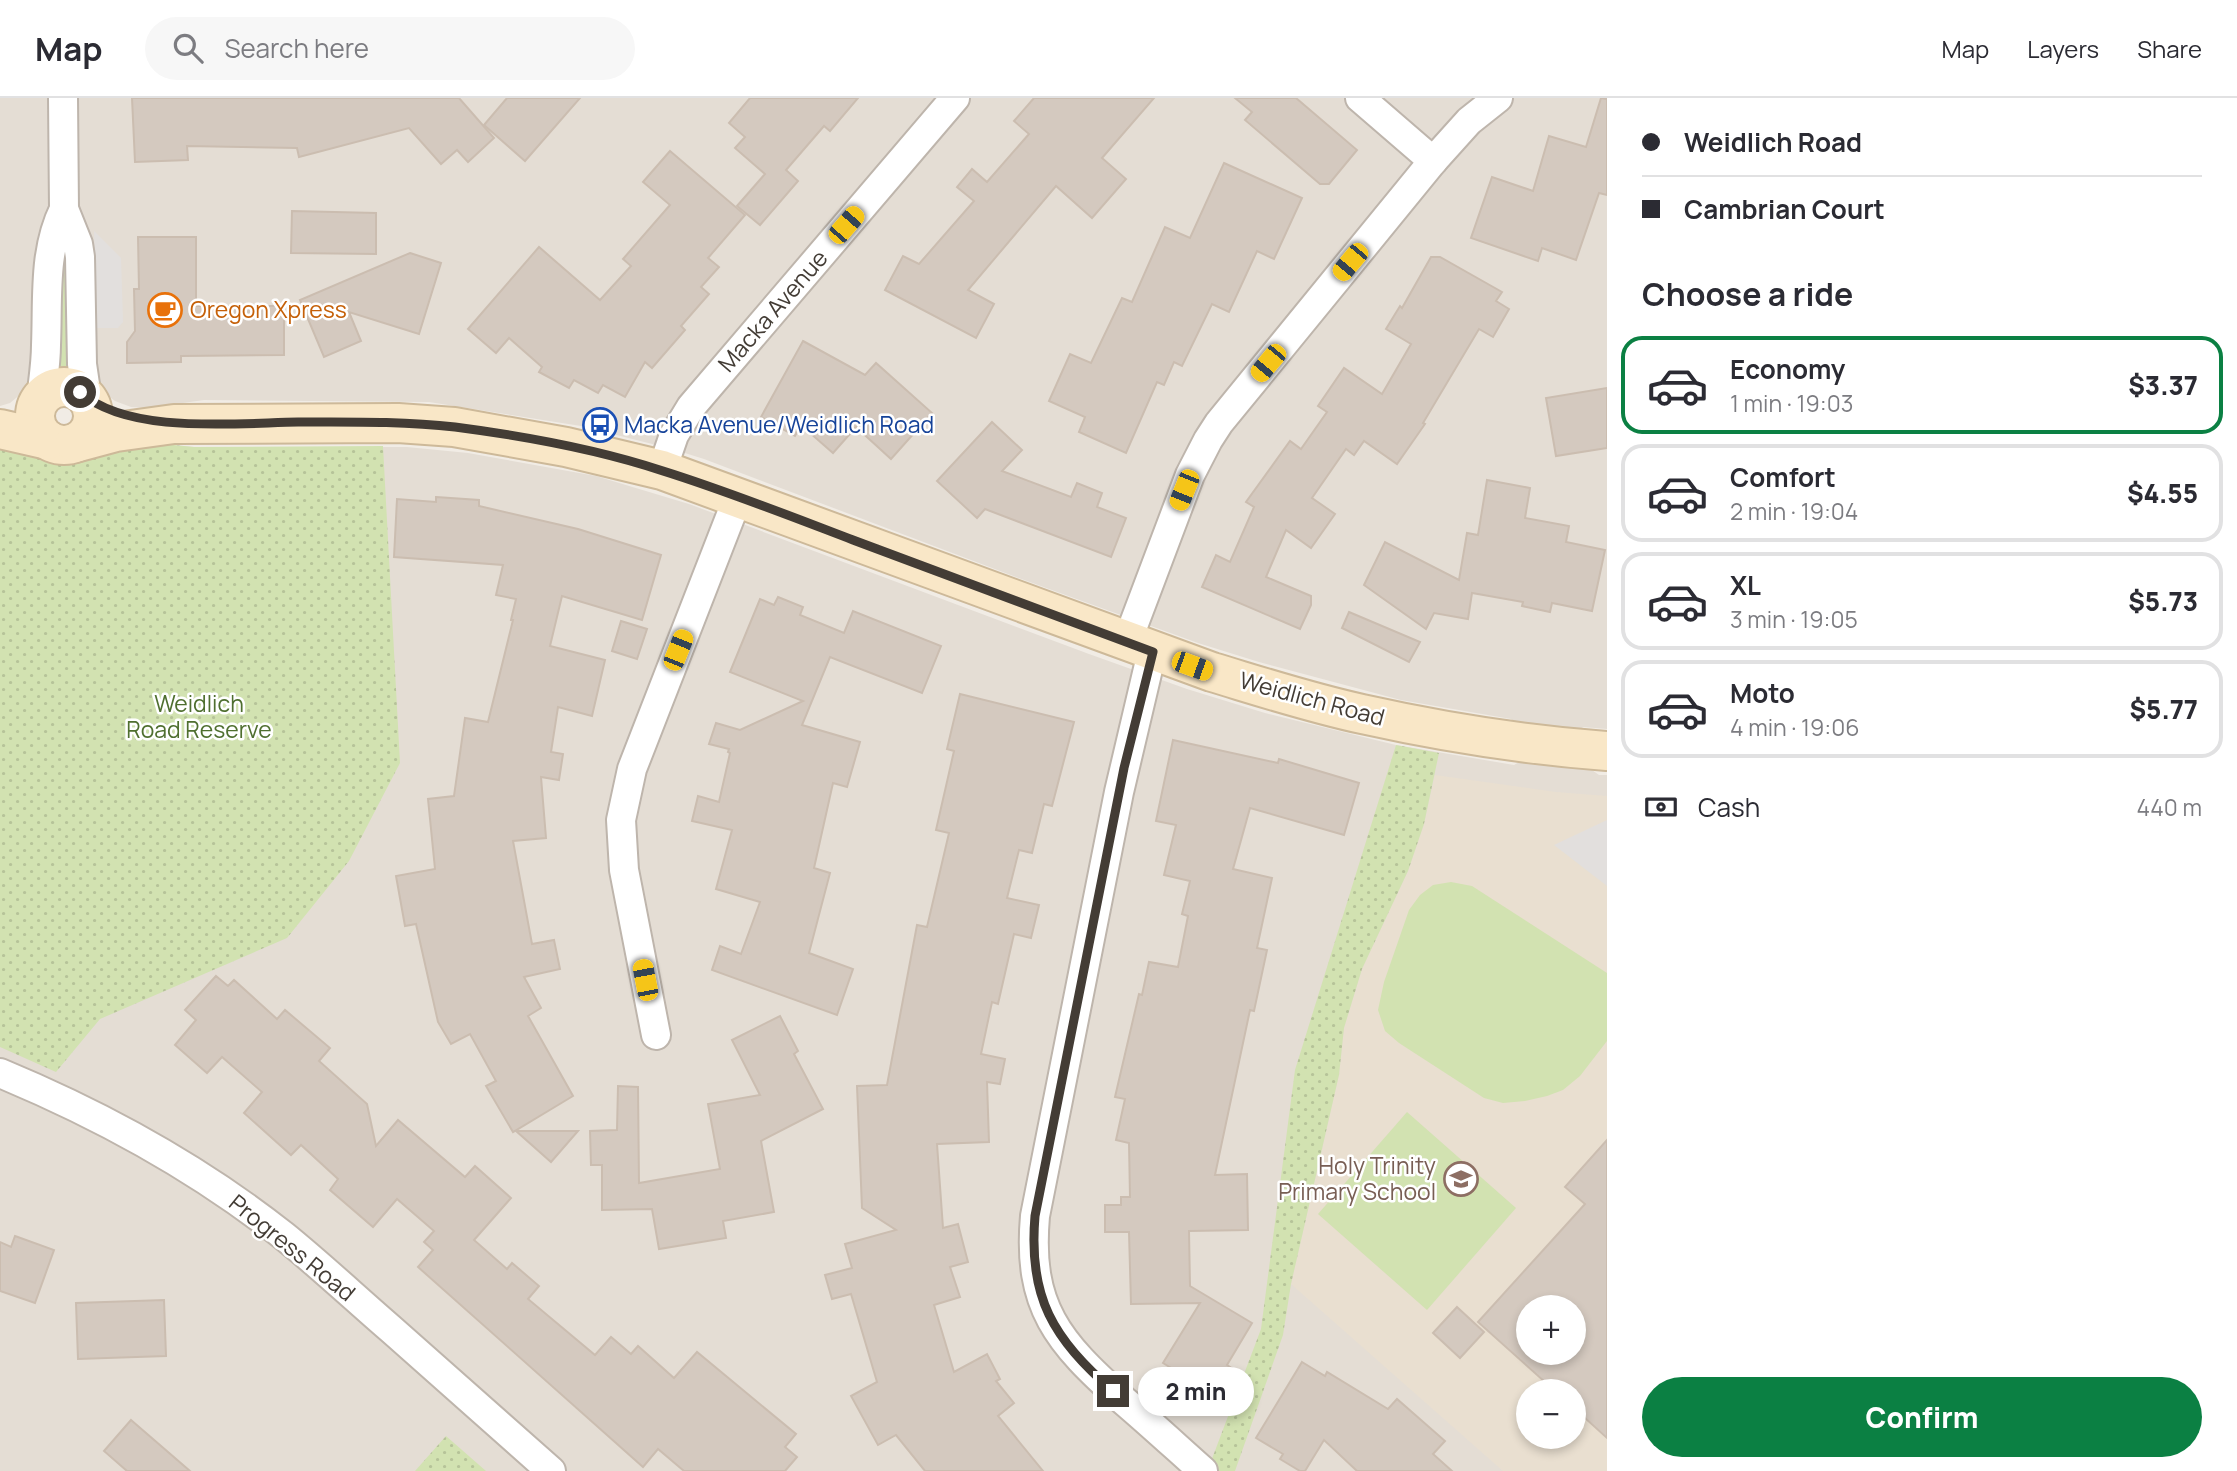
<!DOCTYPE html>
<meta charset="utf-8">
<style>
:root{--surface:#fff;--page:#f7f7f7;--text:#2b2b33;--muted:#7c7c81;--line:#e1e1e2;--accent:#0b8043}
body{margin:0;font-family:Manrope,sans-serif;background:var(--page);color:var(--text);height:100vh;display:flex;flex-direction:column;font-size:26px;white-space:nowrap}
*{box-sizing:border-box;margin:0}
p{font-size:23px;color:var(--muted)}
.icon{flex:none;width:38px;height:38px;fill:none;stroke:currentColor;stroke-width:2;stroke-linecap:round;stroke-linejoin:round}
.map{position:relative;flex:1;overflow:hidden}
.sheet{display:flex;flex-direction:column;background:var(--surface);width:630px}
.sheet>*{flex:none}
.top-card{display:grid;align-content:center;height:154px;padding:0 35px;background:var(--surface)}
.buttons{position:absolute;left:1516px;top:1197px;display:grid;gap:14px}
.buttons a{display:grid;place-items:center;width:70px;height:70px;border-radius:50%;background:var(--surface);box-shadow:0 4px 10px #0003;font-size:35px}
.end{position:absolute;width:32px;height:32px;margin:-16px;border:9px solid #433c35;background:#fff;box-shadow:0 0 0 4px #fff}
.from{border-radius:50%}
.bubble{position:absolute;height:49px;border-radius:24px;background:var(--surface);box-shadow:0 4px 10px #0003;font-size:23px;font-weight:800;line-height:49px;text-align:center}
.car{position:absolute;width:21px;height:42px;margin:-21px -10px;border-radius:9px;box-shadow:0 0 5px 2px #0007;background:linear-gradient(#f5c518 24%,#345 0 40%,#f5c518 0 76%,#345 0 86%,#f5c518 0)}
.top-card b{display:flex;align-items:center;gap:24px;height:66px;font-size:26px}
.top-card b+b{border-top:2px solid var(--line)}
.top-card i{width:18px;height:18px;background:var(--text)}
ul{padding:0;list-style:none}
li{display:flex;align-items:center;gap:21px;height:98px;margin:0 14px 10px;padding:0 21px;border:4px solid var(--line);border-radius:21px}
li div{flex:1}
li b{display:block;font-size:26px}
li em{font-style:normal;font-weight:800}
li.selected{border-color:var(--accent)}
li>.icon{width:63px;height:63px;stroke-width:1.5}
h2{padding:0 35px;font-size:32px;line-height:84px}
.pay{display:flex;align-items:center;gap:18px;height:77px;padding:0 35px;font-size:26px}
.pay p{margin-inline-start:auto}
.cta{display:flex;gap:14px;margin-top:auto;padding:14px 35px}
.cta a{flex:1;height:80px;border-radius:42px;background:var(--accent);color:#fff;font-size:28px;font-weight:800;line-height:80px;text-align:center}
header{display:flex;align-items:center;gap:42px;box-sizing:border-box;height:98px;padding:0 35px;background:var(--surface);border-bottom:2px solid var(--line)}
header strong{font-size:33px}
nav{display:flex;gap:38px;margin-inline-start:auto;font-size:24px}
.search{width:490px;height:63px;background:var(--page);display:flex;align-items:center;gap:18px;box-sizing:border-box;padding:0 24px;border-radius:38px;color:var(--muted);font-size:26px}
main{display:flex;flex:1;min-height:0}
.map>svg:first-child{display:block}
.residential{fill:#e4ddd4;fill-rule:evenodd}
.education{fill:#e9dfd0;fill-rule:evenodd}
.park{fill:url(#park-dots)}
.garden{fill:#d2e2b1}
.parking{fill:#e2dfdd}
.building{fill:#d4c9bf;stroke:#cbbdb0;stroke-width:2;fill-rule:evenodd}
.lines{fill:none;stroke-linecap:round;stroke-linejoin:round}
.street-casing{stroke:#beb5ac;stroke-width:32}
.secondary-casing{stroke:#cdb999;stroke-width:42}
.street{stroke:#fff;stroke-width:28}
.secondary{stroke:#f9e7c7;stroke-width:38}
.route{stroke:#433c35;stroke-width:9}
.labels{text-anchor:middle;stroke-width:5;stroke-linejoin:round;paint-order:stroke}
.food-label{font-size:23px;fill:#c56008;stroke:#fff;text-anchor:start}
.street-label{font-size:23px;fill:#433c35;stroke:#fff}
.transit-label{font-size:23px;fill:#164399;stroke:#fff;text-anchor:start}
.park-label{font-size:23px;fill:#4f6f2f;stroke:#fff}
.education-label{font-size:23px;fill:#785e54;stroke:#fff;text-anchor:end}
</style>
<header>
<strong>Map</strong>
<div class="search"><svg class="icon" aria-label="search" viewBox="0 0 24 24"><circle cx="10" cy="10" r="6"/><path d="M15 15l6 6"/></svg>Search here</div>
<nav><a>Map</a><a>Layers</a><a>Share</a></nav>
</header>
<main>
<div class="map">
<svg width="1607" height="1373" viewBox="0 0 1607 1373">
<defs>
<pattern id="park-dots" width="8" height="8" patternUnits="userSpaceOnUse" patternTransform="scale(1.75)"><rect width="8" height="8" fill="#d2e2b1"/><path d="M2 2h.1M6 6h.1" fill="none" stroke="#b6c399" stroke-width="1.8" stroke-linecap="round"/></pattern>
</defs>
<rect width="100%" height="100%" fill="#f1ece5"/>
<!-- residential -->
<g class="residential">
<polygon points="0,0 1607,0 1607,631 1583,629 1574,637 1518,629 1511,621 1401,602 1259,564 1198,545 1016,479 704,361 672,351 581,328 429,304 204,302 147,310 131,309 115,303 91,285 65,279 51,280 28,290 10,305 0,308"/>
<path d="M133 343 194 349H407L468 355 596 378 689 406 1089 556 1187 591 1265 615 1396 647 1514 667 1526 660 1585 667 1599 677H1607V1373H0V346L68 358ZM1528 1209H1573V1255H1528ZM1528 1293H1573V1339H1528Z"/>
</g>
<!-- education -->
<path class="education" d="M1435 677 1556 694 1607 698V1373H1503L1291 1186 1339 977 1344 930 1362 871 1408 773 1424 726ZM1528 1209H1573V1255H1528ZM1528 1293H1573V1339H1528Z"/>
<!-- park -->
<g class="park">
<polygon points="133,343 194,349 383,348 400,665 349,763 287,840 100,921 56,974 0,949 0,346 68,358"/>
<polygon points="1396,647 1439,655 1424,726 1408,773 1362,871 1344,930 1339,977 1291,1186 1283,1237 1235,1373 1218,1373 1210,1366 1261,1231 1295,972"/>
<polygon points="446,1338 486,1373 415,1373"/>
</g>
<!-- garden -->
<g class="garden">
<polygon points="65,142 78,281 51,280"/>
<polygon points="1451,784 1472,788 1607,875 1607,943 1580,978 1563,992 1547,998 1525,1003 1503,1005 1484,1000 1399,945 1385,933 1378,912 1384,884 1409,812 1420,797 1433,787"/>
<polygon points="1407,1014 1516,1110 1427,1212 1318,1116"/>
</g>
<!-- parking -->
<g class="parking">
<polygon points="94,133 121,160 123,224 118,230 97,230"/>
<polygon points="1607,722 1607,788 1554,747"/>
</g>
<!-- building -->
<g class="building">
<polygon points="132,0 459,0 494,40 468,64 457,52 441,66 409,30 299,59 297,50 187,48 188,62 135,64"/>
<polygon points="507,0 580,0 525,63 484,27"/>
<polygon points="750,0 858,0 830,33 824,28 786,72 798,83 760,127 737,108 765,76 735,50 745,39 729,25"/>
<polygon points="1034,0 1154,0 1102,60 1126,81 1092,120 1056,88 968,192 994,206 976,240 885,192 903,158 919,166 974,103 957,89 972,71 987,84 1029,36 1014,23"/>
<polygon points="1235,0 1296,0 1357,52 1329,86 1320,86 1245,22 1252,14"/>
<polygon points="1601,0 1607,1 1607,97 1599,95 1576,162 1542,150 1538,163 1471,140 1492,79 1533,93 1549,38 1586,49"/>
<polygon points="670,53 745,117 708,160 719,169 701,189 709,196 681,228 685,232 652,270 645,264 625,299 603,287 598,295 574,282 569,290 539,274 542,269 509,240 496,255 468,231 539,149 600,202 631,168 623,161 670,107 643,84"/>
<polygon points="1224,65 1302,100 1274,161 1257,153 1229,214 1212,206 1182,268 1174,264 1164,287 1157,284 1126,355 1079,334 1085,319 1049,303 1070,256 1091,265 1122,200 1132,204 1165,129 1190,140"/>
<polygon points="292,113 376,115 376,156 291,155"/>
<polygon points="138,139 196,139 196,208 284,208 284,257 181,258 181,264 127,265 127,244 135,233 134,191 139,191"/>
<polygon points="410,155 441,165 419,236 349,214 361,243 324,259 300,202"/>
<polygon points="1431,159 1440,159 1502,194 1496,203 1509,211 1493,239 1479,231 1423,325 1425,326 1397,366 1364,343 1354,357 1346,351 1312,400 1335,416 1311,450 1286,432 1266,479 1311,498 1311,507 1300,531 1202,489 1216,457 1230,464 1254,409 1246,404 1290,343 1301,351 1327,314 1318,308 1344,270 1382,296 1411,246 1386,231 1400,208 1402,210"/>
<polygon points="803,243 865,277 876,265 932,315 891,361 856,329 833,355 801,327 795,338 761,319"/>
<polygon points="1607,290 1607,350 1556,358 1546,300"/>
<polygon points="992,324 1022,352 1002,373 1071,399 1077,385 1102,395 1097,409 1126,420 1111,459 985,411 977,420 937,383"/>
<polygon points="1487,382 1530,390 1525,420 1569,428 1566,444 1605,452 1592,513 1552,505 1550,514 1522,508 1523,504 1472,495 1468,521 1434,515 1426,531 1364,487 1385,444 1459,482 1467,435 1478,437"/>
<polygon points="436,399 479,402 479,408 578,431 661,457 642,522 562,498 550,548 605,562 592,618 558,609 551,654 563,656 559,682 541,679 546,740 513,743 532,846 554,842 560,871 524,879 541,910 528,918 573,998 513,1034 486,988 496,983 470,936 451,946 438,924 416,826 405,828 396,778 435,771 428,701 454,698 465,620 488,624 513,522 511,522 516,501 496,497 503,467 394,459 397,401 436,404"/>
<polygon points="778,499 803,509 800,517 844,535 853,513 941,548 922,595 830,559 802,627 860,644 847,689 833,685 814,770 830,775 809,855 853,871 837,917 712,872 720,848 741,856 760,804 716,791 732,732 692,723 698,698 719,704 730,655 728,654 729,651 709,646 716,625 740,632 803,603 730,574 760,501 774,507"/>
<polygon points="1349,514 1420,544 1409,564 1342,530"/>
<polygon points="621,523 647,531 637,561 612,553"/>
<polygon points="960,596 1074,624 1052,708 1044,706 1032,755 1019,752 1007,800 1039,807 1031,840 1014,836 998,906 992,904 981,956 1005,961 1000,986 987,984 989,1044 937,1046 943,1130 958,1126 968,1164 950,1169 960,1199 934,1207 954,1274 987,1256 1000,1281 996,1283 1014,1305 998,1318 1043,1373 925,1373 896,1337 878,1347 851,1298 877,1284 851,1196 832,1201 825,1177 852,1170 845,1146 896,1132 862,1110 857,988 887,987 917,827 927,829 949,735 936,732 954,653 947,651"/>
<polygon points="1173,642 1278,665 1279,661 1359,685 1344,737 1250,710 1233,771 1272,780 1257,850 1267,852 1254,913 1250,912 1215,1077 1247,1076 1248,1132 1189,1133 1190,1188 1252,1225 1227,1267 1238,1274 1222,1301 1163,1265 1200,1205 1131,1206 1129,1134 1105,1134 1105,1107 1121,1107 1121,1099 1130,1099 1129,1045 1116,1042 1125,1001 1115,999 1139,896 1142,897 1149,864 1178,869 1188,818 1182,816 1190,783 1164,777 1176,727 1156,723"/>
<polygon points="216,878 228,888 234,882 277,921 285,912 330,950 319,963 367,1006 376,1048 398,1022 465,1079 475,1068 511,1100 474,1142 507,1171 512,1165 539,1188 528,1201 595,1257 611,1239 631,1256 638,1248 674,1280 697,1254 796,1336 785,1349 797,1359 785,1373 684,1373 658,1351 643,1369 418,1169 433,1152 424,1144 434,1133 397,1101 373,1129 330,1092 338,1081 301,1047 291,1057 244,1015 262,994 222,959 207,975 175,947 196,922 185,912"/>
<polygon points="780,918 798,953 794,956 823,1011 761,1043 774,1114 723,1123 726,1140 659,1151 652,1111 602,1112 602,1067 591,1067 590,1033 617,1032 618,988 638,989 639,1085 720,1071 708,1006 760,997 732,942"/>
<polygon points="516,1033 578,1033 551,1064"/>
<path d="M1607 1042V1340L1573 1309V1293H1555L1478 1224 1585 1106 1565 1089ZM1528 1209H1573V1255H1528Z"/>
<polygon points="15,1138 54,1152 35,1205 0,1193 0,1144 11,1149"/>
<polygon points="164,1202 166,1258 78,1261 76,1205"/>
<polygon points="1457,1209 1484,1234 1460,1260 1433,1235"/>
<polygon points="1302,1264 1325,1278 1327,1274 1388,1311 1397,1301 1445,1343 1433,1356 1452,1373 1357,1373 1324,1342 1305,1373 1300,1373 1280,1361 1283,1356 1256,1340"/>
<polygon points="131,1322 190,1373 127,1373 104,1353"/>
</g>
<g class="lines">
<!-- street casing -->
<g class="street-casing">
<g id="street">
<polyline points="63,0 64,111 78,146 80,159 82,266 87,300"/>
<polyline points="1360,0 1433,63"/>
<path d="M41 302C43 283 46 265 46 247 48 200 43 154 64 111"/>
<polyline points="662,372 674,337 691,309 955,0"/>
<polyline points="1127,544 1190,377 1208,342 1219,325 1433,63 1469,23 1498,0"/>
<path d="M1152 554 1119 694 1035 1118C1027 1209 1058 1244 1123 1302 1150 1325 1176 1349 1203 1373"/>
<polyline points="656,937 624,772 621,722 632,671 738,399"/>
<path d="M0 975C101 1017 198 1070 284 1138 321 1168 356 1201 392 1232 445 1279 498 1326 551 1373"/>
</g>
</g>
<!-- secondary casing -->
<g class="secondary-casing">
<g id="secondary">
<circle cx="64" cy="318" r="29"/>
<polyline points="0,331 48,342"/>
<path d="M75 345 116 334 174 326 398 325 454 329 566 349 662 372 1212 574C1262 589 1311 605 1362 616 1443 634 1525 647 1607 653"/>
</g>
</g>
<!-- street -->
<use href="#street" class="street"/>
<!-- secondary -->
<use href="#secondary" class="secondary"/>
</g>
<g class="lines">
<!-- route -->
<path class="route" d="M80 294C128 337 237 325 298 324 350 324 403 323 455 329 524 338 597 351 663 373 727 393 790 418 853 442 953 479 1053 516 1153 554L1124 670 1035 1118C1028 1200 1053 1240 1113 1293"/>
</g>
<!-- icons -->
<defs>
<g id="cafe-ring" transform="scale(1.75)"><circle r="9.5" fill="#fff" stroke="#e8710a" stroke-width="1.5"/><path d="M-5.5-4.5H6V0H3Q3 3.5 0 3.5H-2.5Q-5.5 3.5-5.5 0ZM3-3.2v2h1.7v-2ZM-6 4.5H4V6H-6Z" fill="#e8710a"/></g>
<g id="bus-ring" transform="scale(1.75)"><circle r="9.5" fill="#fff" stroke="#1a4fb4" stroke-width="1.5"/><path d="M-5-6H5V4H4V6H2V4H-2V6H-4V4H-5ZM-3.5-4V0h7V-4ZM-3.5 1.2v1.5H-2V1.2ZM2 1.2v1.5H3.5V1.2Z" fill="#1a4fb4"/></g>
<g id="school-ring" transform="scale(1.75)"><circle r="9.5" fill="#fff" stroke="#8d6e63" stroke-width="1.5"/><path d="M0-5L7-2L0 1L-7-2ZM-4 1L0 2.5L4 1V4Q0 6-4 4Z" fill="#8d6e63"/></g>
</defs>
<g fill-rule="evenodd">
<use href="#cafe-ring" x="165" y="212"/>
<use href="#bus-ring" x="600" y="327"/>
<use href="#school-ring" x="1461" y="1081"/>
</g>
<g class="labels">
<!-- food labels -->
<g class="food-label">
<text x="190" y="220">Oregon Xpress</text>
</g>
<!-- street labels -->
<g class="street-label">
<text transform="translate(773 213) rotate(-49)" y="8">Macka Avenue</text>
<text transform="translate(1312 601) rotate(15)" y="8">Weidlich Road</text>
<text transform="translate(292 1150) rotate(39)" y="8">Progress Road</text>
</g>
<!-- transit labels -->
<g class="transit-label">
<text x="624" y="335">Macka Avenue/Weidlich Road</text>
</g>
<!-- park labels -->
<g class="park-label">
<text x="199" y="614">Weidlich<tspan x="199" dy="26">Road Reserve</tspan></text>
</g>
<!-- education labels -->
<g class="education-label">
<text x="1436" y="1076">Holy Trinity<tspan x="1436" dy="26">Primary School</tspan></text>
</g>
</g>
</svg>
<div class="buttons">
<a>+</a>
<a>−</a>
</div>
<i class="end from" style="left:80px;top:294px"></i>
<i class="end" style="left:1113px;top:1293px"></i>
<div class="bubble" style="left:1138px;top:1269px;width:116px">2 min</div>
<i class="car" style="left:846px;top:127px;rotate:41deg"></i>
<i class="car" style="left:1350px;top:164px;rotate:220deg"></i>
<i class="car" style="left:1268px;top:265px;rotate:220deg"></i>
<i class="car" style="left:1184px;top:392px;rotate:202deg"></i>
<i class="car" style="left:678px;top:552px;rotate:22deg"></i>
<i class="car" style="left:1192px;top:568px;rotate:110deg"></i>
<i class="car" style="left:645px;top:882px;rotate:349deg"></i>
</div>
<section class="sheet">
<div class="top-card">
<b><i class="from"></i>Weidlich Road</b>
<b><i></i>Cambrian Court</b>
</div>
<h2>Choose a ride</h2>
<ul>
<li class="selected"><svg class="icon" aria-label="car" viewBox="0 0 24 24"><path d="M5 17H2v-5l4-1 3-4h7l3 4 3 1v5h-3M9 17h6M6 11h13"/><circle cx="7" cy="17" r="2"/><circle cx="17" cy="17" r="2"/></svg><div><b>Economy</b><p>1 min · 19:03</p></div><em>$3.37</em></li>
<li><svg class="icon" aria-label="car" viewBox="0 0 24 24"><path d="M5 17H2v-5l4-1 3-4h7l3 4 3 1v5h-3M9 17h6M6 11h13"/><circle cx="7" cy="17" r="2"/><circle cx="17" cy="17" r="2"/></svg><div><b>Comfort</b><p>2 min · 19:04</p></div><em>$4.55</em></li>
<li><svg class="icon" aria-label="car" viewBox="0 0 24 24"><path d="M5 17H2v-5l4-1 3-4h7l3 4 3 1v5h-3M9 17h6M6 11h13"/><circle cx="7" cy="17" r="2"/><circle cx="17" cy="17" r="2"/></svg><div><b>XL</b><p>3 min · 19:05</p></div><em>$5.73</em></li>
<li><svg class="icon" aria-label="car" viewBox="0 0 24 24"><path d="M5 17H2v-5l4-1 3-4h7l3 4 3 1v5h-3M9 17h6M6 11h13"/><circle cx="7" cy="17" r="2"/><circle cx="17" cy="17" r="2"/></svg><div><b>Moto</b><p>4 min · 19:06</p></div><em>$5.77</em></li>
</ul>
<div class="pay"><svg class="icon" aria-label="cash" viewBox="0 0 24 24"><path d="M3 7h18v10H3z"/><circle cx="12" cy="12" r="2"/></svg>Cash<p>440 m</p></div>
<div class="cta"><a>Confirm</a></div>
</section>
</main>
